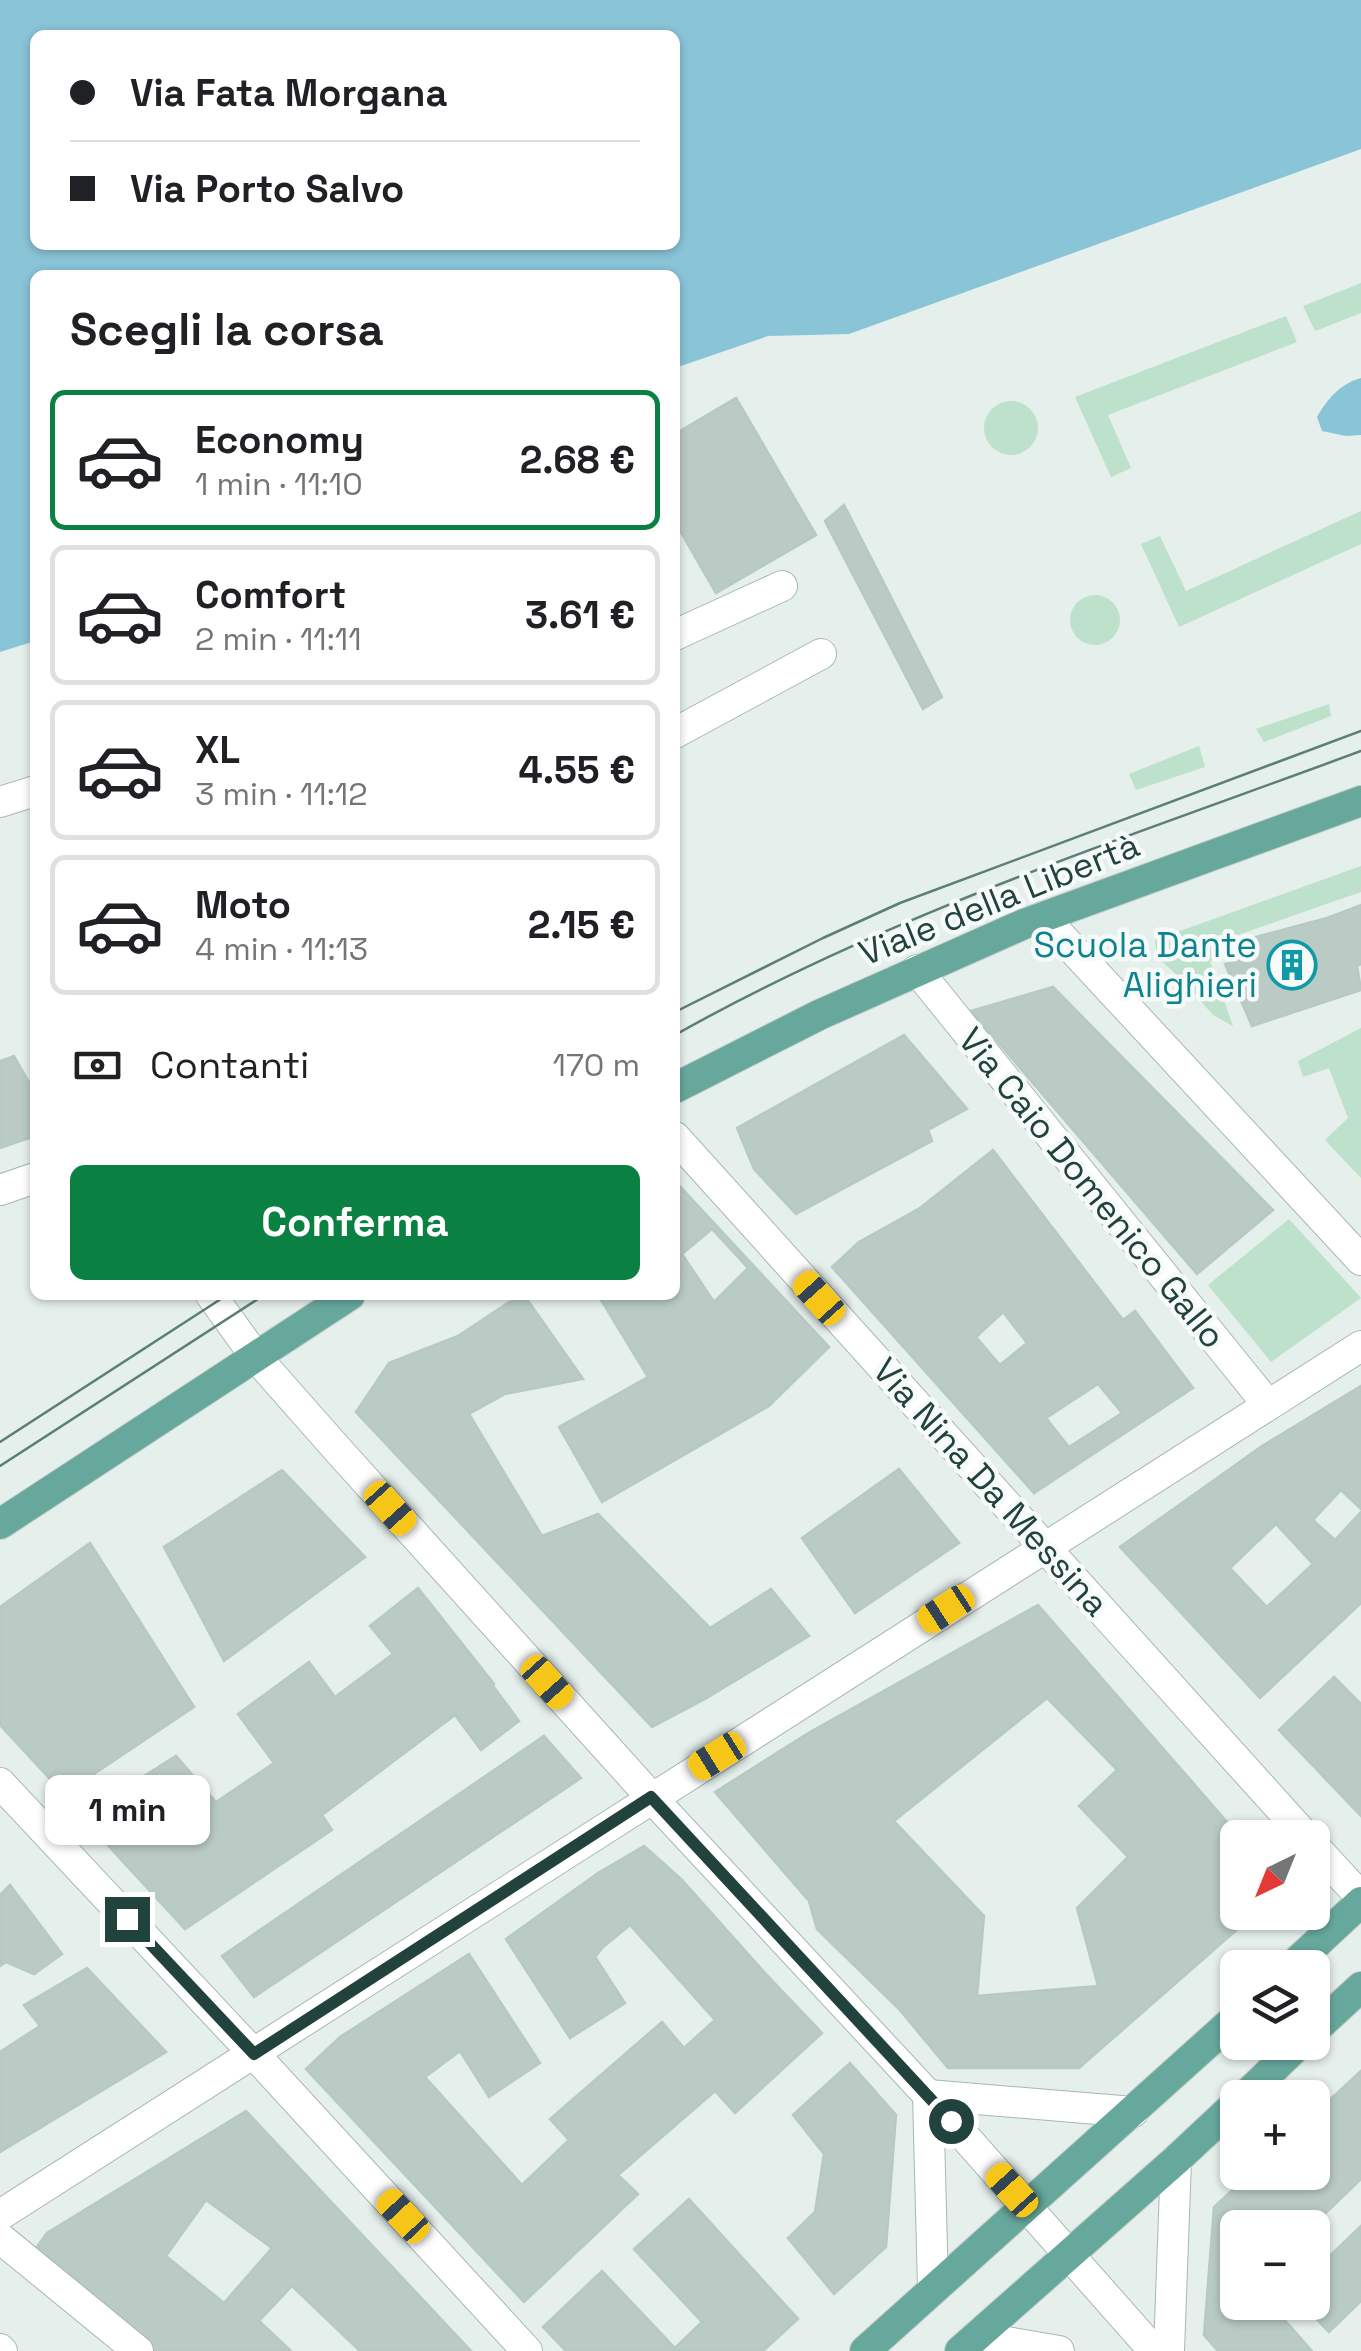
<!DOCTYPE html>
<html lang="it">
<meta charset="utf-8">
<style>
:root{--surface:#fff;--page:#f6f6f6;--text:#202124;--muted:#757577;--line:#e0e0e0;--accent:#0b8043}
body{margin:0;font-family:"Space Grotesk",sans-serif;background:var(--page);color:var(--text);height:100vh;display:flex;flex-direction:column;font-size:38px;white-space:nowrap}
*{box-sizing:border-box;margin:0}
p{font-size:32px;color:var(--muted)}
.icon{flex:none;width:55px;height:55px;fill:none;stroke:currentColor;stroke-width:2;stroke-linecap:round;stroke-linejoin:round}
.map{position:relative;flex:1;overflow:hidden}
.sheet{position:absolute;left:30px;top:270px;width:650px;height:1030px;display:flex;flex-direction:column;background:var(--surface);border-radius:15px;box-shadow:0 2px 8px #0004}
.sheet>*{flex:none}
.banner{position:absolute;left:30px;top:30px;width:650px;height:220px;border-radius:15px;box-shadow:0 2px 8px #0004;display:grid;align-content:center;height:220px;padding:0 40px;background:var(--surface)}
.needle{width:65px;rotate:223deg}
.buttons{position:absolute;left:1220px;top:1820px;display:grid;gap:20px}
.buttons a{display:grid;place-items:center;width:110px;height:110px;border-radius:15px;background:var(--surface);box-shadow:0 2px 8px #0004;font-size:50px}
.end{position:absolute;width:45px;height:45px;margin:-22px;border:12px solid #22433d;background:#fff;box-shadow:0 0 0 5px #fff}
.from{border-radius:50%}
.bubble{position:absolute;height:70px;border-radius:15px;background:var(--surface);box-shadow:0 2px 8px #0004;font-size:32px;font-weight:600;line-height:70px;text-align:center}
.car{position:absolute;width:30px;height:60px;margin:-30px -15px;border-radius:12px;box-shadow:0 0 8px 2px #0007;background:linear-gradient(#f5c518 24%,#345 0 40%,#f5c518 0 76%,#345 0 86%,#f5c518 0)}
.banner b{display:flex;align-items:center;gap:35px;height:95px;font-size:38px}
.banner b+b{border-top:2px solid var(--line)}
.banner i{width:25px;height:25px;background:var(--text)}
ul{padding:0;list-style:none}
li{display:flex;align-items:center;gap:30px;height:140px;margin:0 20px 15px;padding:0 20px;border:5px solid var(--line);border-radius:15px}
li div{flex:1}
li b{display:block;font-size:38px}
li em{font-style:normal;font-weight:600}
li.active{border-color:var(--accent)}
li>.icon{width:90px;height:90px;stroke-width:1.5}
h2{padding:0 40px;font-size:45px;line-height:120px}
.pay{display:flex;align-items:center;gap:25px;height:110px;padding:0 40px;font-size:38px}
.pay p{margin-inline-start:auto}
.button{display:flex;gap:20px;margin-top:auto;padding:20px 40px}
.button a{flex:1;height:115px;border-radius:15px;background:var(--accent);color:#fff;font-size:40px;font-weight:600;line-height:115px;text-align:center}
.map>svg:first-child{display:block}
.green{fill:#bde1ca}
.water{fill:#8ac4d7;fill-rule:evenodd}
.building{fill:#bacac5;stroke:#b7c9c3;stroke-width:2.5;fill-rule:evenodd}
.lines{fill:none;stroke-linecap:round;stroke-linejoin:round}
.minor-casing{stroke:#a7b8b3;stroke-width:32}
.major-casing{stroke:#c1cac9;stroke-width:32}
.minor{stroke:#fff;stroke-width:30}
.major{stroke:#67a89d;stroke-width:30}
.tram{stroke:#5d7e78;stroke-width:2.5}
.route{stroke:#22433d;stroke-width:12}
.labels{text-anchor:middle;stroke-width:9;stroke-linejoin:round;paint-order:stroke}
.street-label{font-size:35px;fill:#22433d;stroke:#f6fbf9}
.culture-label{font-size:35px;fill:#0d838f;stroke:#f6fbf9;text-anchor:end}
</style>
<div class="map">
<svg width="1361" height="2351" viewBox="0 0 1361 2351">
<rect width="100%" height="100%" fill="#e5efeb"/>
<!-- green -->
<g class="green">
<polygon points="1361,283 1361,313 1315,331 1303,306"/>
<polygon points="1286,316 1297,342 1108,415 1131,468 1111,477 1075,397"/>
<circle cx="1011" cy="428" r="27"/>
<polygon points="1361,511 1361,544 1179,627 1141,544 1160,536 1186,591"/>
<circle cx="1095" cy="620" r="25"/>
<polygon points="1329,704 1331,716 1264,742 1256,729"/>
<polygon points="1199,746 1205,767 1136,790 1129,774"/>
<polygon points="1361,866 1361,892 1238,935 1241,950 1210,961 1233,1026 1213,1015 1181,979 1157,957 1155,940"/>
<polygon points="1361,1028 1361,1178 1325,1140 1348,1118 1329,1068 1303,1077 1298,1061"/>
<polygon points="1289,1219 1361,1298 1271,1362 1208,1285"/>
</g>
<!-- water -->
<g class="water">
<path d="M0 0H1361V149L849 334 768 336 675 368V275H35V641L0 652ZM35 35H675V245H35Z"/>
<path d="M1361 378V435L1346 436 1322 431 1317 417C1328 398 1340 384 1361 378Z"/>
</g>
<!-- building -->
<g class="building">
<polygon points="736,398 816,535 716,593 675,522 675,434"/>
<polygon points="844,505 942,697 923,709 825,521"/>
<polygon points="1361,905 1361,964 1357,966 1361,990 1252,1026 1225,964 1245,958 1237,942 1327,918"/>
<polygon points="1053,987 1273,1210 1197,1274 971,1011"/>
<polygon points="904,1035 967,1109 928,1130 932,1141 796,1214 754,1169 737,1128"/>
<polygon points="14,1056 35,1093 35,1136 0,1148 0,1061"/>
<path d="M993 1150 1123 1320 1135 1311 1193 1388 1034 1493 832 1267 859 1242 920 1208ZM1003 1312 1027 1343 1000 1365 976 1337ZM1098 1384 1122 1413 1069 1447 1046 1418Z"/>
<path d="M675 1181 829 1347 769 1406 602 1502 559 1427 648 1377 598 1295H675ZM712 1229 748 1268 714 1302 682 1254Z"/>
<polygon points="520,1295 524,1295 583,1379 505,1394 469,1414 542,1536 598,1514 710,1628 771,1589 809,1636 705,1699 652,1727 356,1412 389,1363 458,1336"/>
<path d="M1361 1386V1509L1341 1490 1313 1520 1335 1540 1361 1512V1603L1260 1698 1120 1547 1262 1446ZM1276 1524 1313 1564 1267 1607 1230 1568Z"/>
<polygon points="899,1469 959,1543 855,1613 802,1538"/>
<polygon points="282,1470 365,1557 224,1661 164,1547"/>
<polygon points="90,1543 194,1707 64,1794 0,1725 0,1607"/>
<polygon points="418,1588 494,1684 493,1686 519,1721 481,1750 455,1715 322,1815 332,1830 185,1929 81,1816 176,1756 216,1802 274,1763 238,1714 309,1662 335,1697 393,1654 370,1626"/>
<path d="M1038 1605 1241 1838H1238V1912H1257L1079 2068H948L899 2009 817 1929 809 1901 715 1792 810 1732ZM1047 1698 1117 1770 1079 1806 1128 1857 1077 1908 1098 1986 977 1996 984 1916 894 1821Z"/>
<polygon points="1334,1677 1361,1704 1361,1816 1279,1730"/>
<polygon points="544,1736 581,1778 254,1997 222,1956"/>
<polygon points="644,1846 681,1879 765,1973 822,2033 735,2113 715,2091 618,2175 638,2194 524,2302 306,2069 340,2037 469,1954 540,2063 489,2097 460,2051 425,2077 522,2185 569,2140 550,2119 662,2022 684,2048 715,2020 630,1925 603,1947 595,1957 625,2003 570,2038 506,1939 598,1873"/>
<polygon points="10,1885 62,1954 34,1974 6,1962 0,1966 0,1895"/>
<polygon points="87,1968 166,2052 0,2152 0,2052 40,2026 24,2005"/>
<polygon points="850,2063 896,2115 886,2247 834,2294 788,2238 815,2212 824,2154 793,2115"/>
<polygon points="1361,2071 1361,2179 1310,2228 1238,2228 1238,2302 1282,2302 1282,2317 1312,2351 1218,2351 1204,2335 1214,2207 1252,2172 1312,2172 1312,2116"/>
<path d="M246 2111 471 2351H360L292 2286 259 2321 291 2351H154L31 2255 47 2233ZM206 2200 272 2248 224 2303 166 2256Z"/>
<polygon points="689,2199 798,2319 763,2351 566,2351 543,2327 602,2271 675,2348 702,2322 634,2249"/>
<polygon points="1361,2226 1361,2301 1329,2332 1300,2302 1312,2302 1312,2273"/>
</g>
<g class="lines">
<!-- minor casing -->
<g class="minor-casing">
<g id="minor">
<polyline points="675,635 782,586"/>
<polyline points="675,733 821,654"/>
<polyline points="0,802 35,791"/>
<polyline points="1043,917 1361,1260"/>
<polyline points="917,970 1268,1405"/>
<polyline points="675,1137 1307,1838"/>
<polyline points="0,1190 35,1178"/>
<polyline points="211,1295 255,1356 338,1450 651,1797 928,2095 1154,2351"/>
<polyline points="0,1783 254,2054 527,2351"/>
<polyline points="1312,1844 1361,1897"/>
<polyline points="928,2095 1133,2112"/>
<polyline points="928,2095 933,2288"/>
<polyline points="0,2215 1361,1346"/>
<polyline points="0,2238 138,2351"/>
<polyline points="976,2337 1059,2351"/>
<polyline points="0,2349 2,2351"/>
<polyline points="1169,2351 1176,2160"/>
</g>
</g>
<!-- major casing -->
<g class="major-casing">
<g id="major">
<polyline points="675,1088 819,1015 1024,924 1361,801"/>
<polyline points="0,1524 350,1295"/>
<polyline points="1290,1968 1361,1902"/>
<polyline points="1312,2032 1361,1987"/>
<polyline points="1243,2098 1301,2042"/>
<polyline points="865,2351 1238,2016"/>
<polyline points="960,2351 1176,2160 1238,2102"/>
</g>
</g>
<!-- minor -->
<use href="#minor" class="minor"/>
<!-- major -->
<use href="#major" class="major"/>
<!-- tram -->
<g class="tram">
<polyline points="675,1012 823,938 900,903 1361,731"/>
<path d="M675 1035C891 913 1129 837 1361 751"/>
<polyline points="0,1442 227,1295"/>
<polyline points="0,1466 264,1295"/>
</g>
</g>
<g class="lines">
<!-- route -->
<polyline class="route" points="127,1919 254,2054 651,1797 951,2121"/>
</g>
<!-- icons -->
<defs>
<g id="building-ring" transform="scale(2.5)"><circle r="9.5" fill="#f6fbf9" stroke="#0f9aa8" stroke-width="1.5"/><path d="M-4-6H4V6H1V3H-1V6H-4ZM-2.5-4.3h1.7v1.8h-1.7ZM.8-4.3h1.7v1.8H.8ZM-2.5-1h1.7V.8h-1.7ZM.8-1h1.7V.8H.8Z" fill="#0f9aa8"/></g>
</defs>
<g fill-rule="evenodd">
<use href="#building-ring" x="1292" y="965"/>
</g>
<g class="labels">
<!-- street labels -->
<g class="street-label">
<text transform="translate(999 899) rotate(-22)" y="12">Viale della Libertà</text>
<text transform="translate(1092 1188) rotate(51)" y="12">Via Caio Domenico Gallo</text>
<text transform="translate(991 1487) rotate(48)" y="12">Via Nina Da Messina</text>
</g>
<!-- culture labels -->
<g class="culture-label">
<text x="1257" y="957">Scuola Dante<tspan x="1257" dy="40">Alighieri</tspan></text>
</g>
</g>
</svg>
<div class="buttons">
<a><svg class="needle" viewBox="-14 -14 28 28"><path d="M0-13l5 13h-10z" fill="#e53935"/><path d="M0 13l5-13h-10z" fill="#757577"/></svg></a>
<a><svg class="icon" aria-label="layers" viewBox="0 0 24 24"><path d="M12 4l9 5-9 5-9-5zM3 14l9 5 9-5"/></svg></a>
<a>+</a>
<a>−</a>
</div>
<i class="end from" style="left:951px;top:2121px"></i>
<i class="end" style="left:127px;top:1919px"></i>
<div class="bubble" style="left:45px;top:1775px;width:165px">1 min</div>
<i class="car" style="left:819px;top:1298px;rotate:318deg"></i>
<i class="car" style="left:390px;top:1508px;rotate:138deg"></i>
<i class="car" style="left:946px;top:1609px;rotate:237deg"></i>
<i class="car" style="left:547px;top:1682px;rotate:138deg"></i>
<i class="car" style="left:717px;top:1756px;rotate:238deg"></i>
<i class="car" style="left:1012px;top:2190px;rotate:318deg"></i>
<i class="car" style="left:403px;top:2216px;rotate:317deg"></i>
<div class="banner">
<b><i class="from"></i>Via Fata Morgana</b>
<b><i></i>Via Porto Salvo</b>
</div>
<section class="sheet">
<h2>Scegli la corsa</h2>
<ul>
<li class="active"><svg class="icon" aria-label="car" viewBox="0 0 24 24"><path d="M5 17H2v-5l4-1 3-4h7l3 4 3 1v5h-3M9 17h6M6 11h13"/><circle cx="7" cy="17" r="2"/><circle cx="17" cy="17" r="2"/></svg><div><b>Economy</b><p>1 min · 11:10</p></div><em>2.68 €</em></li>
<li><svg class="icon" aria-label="car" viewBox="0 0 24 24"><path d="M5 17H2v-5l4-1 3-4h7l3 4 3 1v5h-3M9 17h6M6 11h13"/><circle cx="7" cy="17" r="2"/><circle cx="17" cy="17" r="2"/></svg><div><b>Comfort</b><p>2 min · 11:11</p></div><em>3.61 €</em></li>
<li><svg class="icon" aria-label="car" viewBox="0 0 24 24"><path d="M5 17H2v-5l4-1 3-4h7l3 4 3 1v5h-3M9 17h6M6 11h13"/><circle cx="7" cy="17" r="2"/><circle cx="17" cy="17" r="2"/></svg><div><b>XL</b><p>3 min · 11:12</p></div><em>4.55 €</em></li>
<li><svg class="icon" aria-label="car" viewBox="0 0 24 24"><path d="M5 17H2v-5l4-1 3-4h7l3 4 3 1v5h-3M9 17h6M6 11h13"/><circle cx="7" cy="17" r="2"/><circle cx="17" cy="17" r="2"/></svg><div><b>Moto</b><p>4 min · 11:13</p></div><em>2.15 €</em></li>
</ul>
<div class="pay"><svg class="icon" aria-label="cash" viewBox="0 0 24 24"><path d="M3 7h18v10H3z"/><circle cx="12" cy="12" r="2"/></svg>Contanti<p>170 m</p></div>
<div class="button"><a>Conferma</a></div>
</section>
</div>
